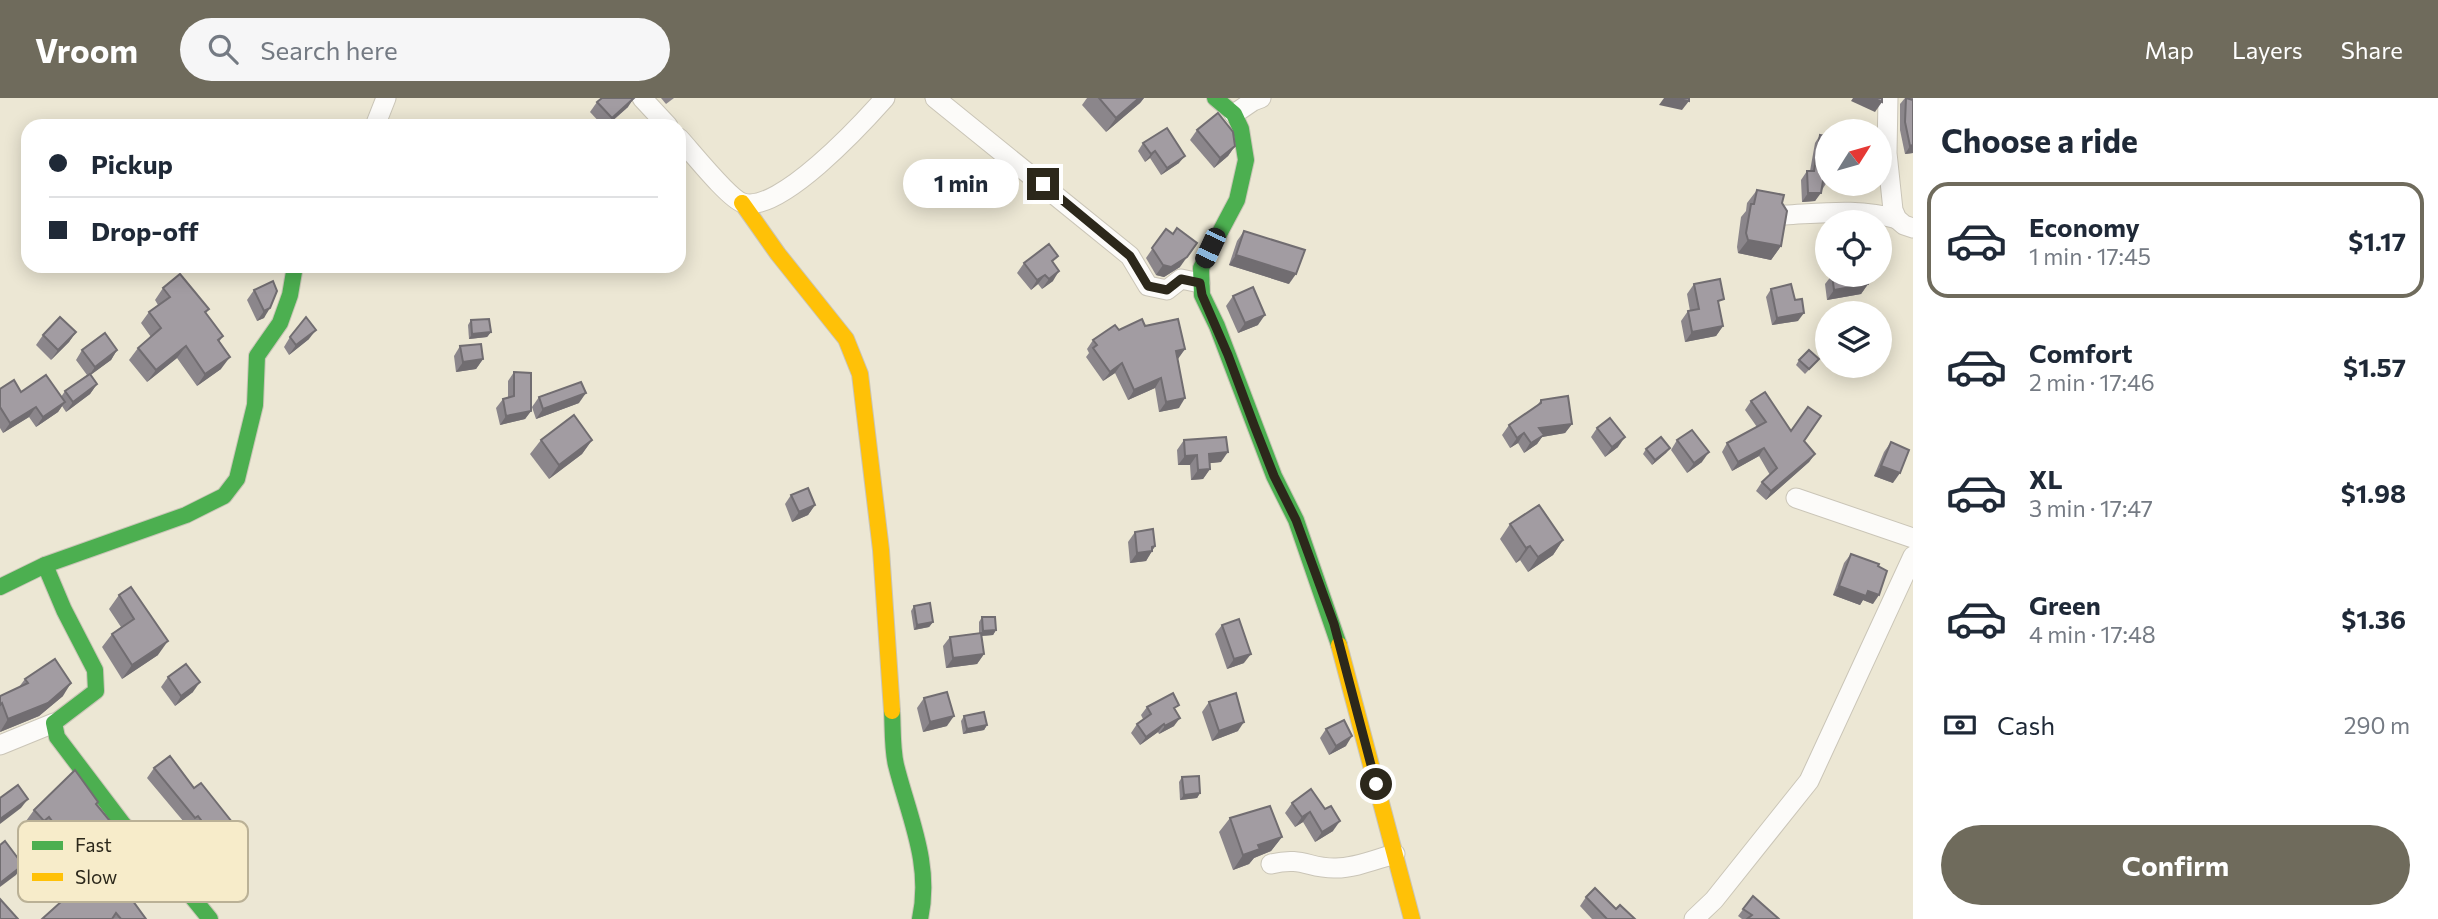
<!DOCTYPE html>
<meta charset="utf-8">
<style>
:root{--surface:#fff;--page:#f6f6f7;--text:#1f2937;--muted:#747a83;--line:#e0e1e3;--accent:#6f6b5c}
body{margin:0;font-family:Commissioner,sans-serif;background:var(--page);color:var(--text);height:100vh;display:flex;flex-direction:column;font-size:26px;white-space:nowrap}
*{box-sizing:border-box;margin:0}
p{font-size:23px;color:var(--muted)}
.icon{flex:none;width:38px;height:38px;fill:none;stroke:currentColor;stroke-width:2;stroke-linecap:round;stroke-linejoin:round}
.map{position:relative;flex:1;overflow:hidden}
.side{display:flex;flex-direction:column;background:var(--surface);width:525px}
.side>*{flex:none}
.top-card{position:absolute;left:21px;top:21px;width:665px;height:154px;border-radius:21px;box-shadow:0 4px 18px #0003;display:grid;align-content:center;height:154px;padding:0 28px;background:var(--surface)}
.needle{width:46px;rotate:53deg}
.buttons{position:absolute;left:1815px;top:21px;display:grid;gap:14px}
.buttons a{display:grid;place-items:center;width:77px;height:77px;border-radius:50%;background:var(--surface);box-shadow:0 4px 18px #0003;font-size:35px}
.end{position:absolute;width:32px;height:32px;margin:-16px;border:9px solid #2c281b;background:#fff;box-shadow:0 0 0 4px #fff}
.from{border-radius:50%}
.bubble{position:absolute;height:49px;border-radius:24px;background:var(--surface);box-shadow:0 4px 18px #0003;font-size:23px;font-weight:700;line-height:49px;text-align:center}
.car{position:absolute;width:21px;height:42px;margin:-21px -10px;border-radius:9px;box-shadow:0 0 5px 2px #0007;background:linear-gradient(#222 24%,#8ab4d8 0 40%,#222 0 76%,#8ab4d8 0 86%,#222 0)}
.top-card b{display:flex;align-items:center;gap:24px;height:66px;font-size:26px}
.top-card b+b{border-top:2px solid var(--line)}
.top-card i{width:18px;height:18px;background:var(--text)}
ul{padding:0;list-style:none}
li{display:flex;align-items:center;gap:21px;height:116px;margin:0 14px 10px;padding:0 14px;border:4px solid transparent;border-radius:21px}
li div{flex:1}
li b{display:block;font-size:26px}
li em{font-style:normal;font-weight:700}
li.on{border-color:var(--accent)}
li>.icon{width:63px;height:63px;stroke-width:1.5}
h2{padding:0 28px;font-size:32px;line-height:84px}
.pay{display:flex;align-items:center;gap:18px;height:77px;padding:0 28px;font-size:26px}
.pay p{margin-inline-start:auto}
.cta{display:flex;gap:14px;margin-top:auto;padding:14px 28px}
.cta a{flex:1;height:80px;border-radius:42px;background:var(--accent);color:#fff;font-size:28px;font-weight:700;line-height:80px;text-align:center}
header{display:flex;align-items:center;gap:42px;box-sizing:border-box;height:98px;padding:0 35px;background:var(--accent);color:#fff}
header strong{font-size:33px}
nav{display:flex;gap:38px;margin-inline-start:auto;font-size:24px}
.search{width:490px;height:63px;background:var(--page);display:flex;align-items:center;gap:18px;box-sizing:border-box;padding:0 24px;border-radius:38px;color:var(--muted);font-size:26px}
main{display:flex;flex:1;min-height:0}
.map>svg:first-child{display:block}
.lines{fill:none;stroke-linecap:round;stroke-linejoin:round}
.street-casing{stroke:#cac5b7;stroke-width:21}
.fast-casing{stroke:#cac5b7;stroke-width:18}
.slow-casing{stroke:#cac5b7;stroke-width:18}
.street{stroke:#fcfbf9;stroke-width:19}
.fast{stroke:#4caf50;stroke-width:16}
.slow{stroke:#ffc107;stroke-width:16}
.wall{fill:#8b868b}
.shaded-wall{fill:#716d71}
.building{fill:#a29ca2;stroke:#716d71;stroke-width:2}
.route{stroke:#2c281b;stroke-width:9}
.key{fill:#f7ecca;stroke:#bab196;stroke-width:2}
.key-label{font-size:19px;fill:#2c281b}
</style>
<header>
<strong>Vroom</strong>
<div class="search"><svg class="icon" aria-label="search" viewBox="0 0 24 24"><circle cx="10" cy="10" r="6"/><path d="M15 15l6 6"/></svg>Search here</div>
<nav><a>Map</a><a>Layers</a><a>Share</a></nav>
</header>
<main>
<div class="map">
<svg width="1913" height="821" viewBox="0 0 1913 821">
<rect width="100%" height="100%" fill="#ece7d4"/>
<g class="lines">
<!-- street casing -->
<g class="street-casing">
<g id="street">
<polyline points="642,0 668,28"/>
<polyline points="935,0 1130,158 1148,188 1167,192 1181,181 1200,185"/>
<polyline points="1888,0 1887,55 1893,112 1897,121 1904,127 1913,130"/>
<polyline points="1234,16 1253,3 1261,0"/>
<polyline points="375,28 386,0"/>
<path d="M679 40C691 53 729 101 743 105 779 116 861 27 885 0"/>
<path d="M1785 117C1823 115 1860 110 1897 121"/>
<polyline points="1796,400 1913,440"/>
<polyline points="0,647 54,625"/>
<path d="M1271 766C1303 758 1309 771 1336 770 1356 770 1376 761 1395 756"/>
<polyline points="1694,821 1714,802 1809,683 1913,458"/>
</g>
</g>
<!-- fast casing -->
<g class="fast-casing">
<g id="fast">
<polyline points="1215,0 1234,16 1241,31 1246,62 1237,102 1201,170 1202,197 1217,228 1274,378 1296,422 1339,547"/>
<polyline points="45,467 64,512 95,572 96,593 54,625 57,639 123,726 188,794 210,821"/>
<polyline points="0,489 45,467 186,417 224,398 237,381 255,307 257,258 280,225 290,197 295,168"/>
<path d="M892 613C893 630 892 650 896 667 909 719 932 766 920 821"/>
</g>
</g>
<!-- slow casing -->
<g class="slow-casing">
<g id="slow">
<polyline points="742,105 778,156 846,241 860,276 881,452 892,613"/>
<polyline points="1339,547 1412,821"/>
</g>
</g>
<!-- street -->
<use href="#street" class="street"/>
<!-- fast -->
<use href="#fast" class="fast"/>
<!-- slow -->
<use href="#slow" class="slow"/>
</g>
<!-- wall -->
<g class="wall">
<polygon points="661,0 674,0 666,6"/>
<polygon points="1087,0 1144,0 1140,5 1106,34 1082,7"/>
<polygon points="1905,0 1913,0 1913,55 1905,56 1900,32 1900,6"/>
<polygon points="597,4 628,9 607,28 603,28 590,14"/>
<polygon points="1197,32 1235,48 1228,58 1214,70 1190,42"/>
<polygon points="1820,37 1827,38 1827,84 1815,103 1802,104 1801,82 1807,73 1810,73 1815,45"/>
<polygon points="1143,45 1179,65 1161,77 1150,60 1145,64 1138,53"/>
<polygon points="1757,92 1782,105 1781,148 1771,162 1738,155 1737,149 1741,119 1746,113 1747,105"/>
<polygon points="1166,131 1180,169 1164,179 1156,177 1146,160"/>
<polygon points="1244,133 1289,186 1229,167 1237,143"/>
<polygon points="1024,165 1053,165 1053,183 1042,191 1038,186 1031,192 1017,175"/>
<polygon points="1832,177 1868,186 1861,196 1827,202 1825,186"/>
<polygon points="273,183 264,220 257,223 247,202 254,192"/>
<polygon points="1694,186 1719,209 1723,228 1716,238 1685,244 1681,223 1688,213 1690,213 1687,196"/>
<polygon points="163,190 209,211 206,215 223,238 219,244 221,271 197,288 177,260 147,284 129,262 138,250 151,239 141,225 149,214 158,207 155,202"/>
<polygon points="1771,191 1795,202 1798,223 1772,227 1766,199"/>
<polygon points="1233,198 1258,227 1238,235 1226,208"/>
<polygon points="471,222 491,234 487,239 469,241 468,227"/>
<polygon points="1145,228 1185,251 1177,261 1179,310 1159,314 1155,290 1128,302 1115,275 1103,283 1086,259 1089,255 1087,251 1093,242 1119,232"/>
<polygon points="76,234 69,244 51,262 36,247 43,237"/>
<polygon points="290,239 309,241 289,257 284,249"/>
<polygon points="460,248 483,261 476,271 456,274 454,258"/>
<polygon points="82,252 117,252 111,262 90,277 97,286 90,296 66,314 62,308 58,314 36,329 29,319 3,335 0,330 0,291 61,299 65,293 87,277 76,262"/>
<polygon points="1819,261 1805,276 1796,267 1799,262"/>
<polygon points="514,274 531,313 525,321 500,327 496,310 503,301 508,300 508,283"/>
<polygon points="539,299 579,305 536,321 532,309"/>
<polygon points="1541,302 1572,326 1565,335 1542,339 1537,346 1524,355 1518,345 1510,350 1502,337 1509,327 1536,309"/>
<polygon points="1751,303 1804,343 1815,356 1809,364 1766,402 1756,393 1762,384 1770,377 1759,358 1732,373 1722,354 1727,345 1757,329 1745,312"/>
<polygon points="1597,330 1618,349 1605,359 1591,339"/>
<polygon points="541,342 592,342 582,356 549,381 530,356"/>
<polygon points="1184,342 1221,364 1210,365 1210,371 1203,381 1191,382 1190,367 1178,367 1177,352"/>
<polygon points="1677,342 1702,364 1687,375 1671,352"/>
<polygon points="1891,344 1893,385 1874,378 1884,354"/>
<polygon points="1670,350 1666,355 1652,367 1643,356 1646,351"/>
<polygon points="791,397 815,407 808,417 792,424 785,406"/>
<polygon points="1510,426 1563,442 1553,457 1528,474 1520,462 1516,465 1500,441"/>
<polygon points="1135,434 1155,448 1146,463 1130,465 1128,444"/>
<polygon points="1851,456 1873,506 1863,502 1860,507 1833,497 1844,465"/>
<polygon points="119,497 158,557 122,581 102,549 112,536 121,529 109,511"/>
<polygon points="914,508 933,524 929,529 914,532 911,513"/>
<polygon points="982,519 996,532 993,537 981,538 984,556 977,566 946,570 943,548 950,539 979,535 979,524"/>
<polygon points="1222,527 1244,565 1227,571 1215,536"/>
<polygon points="168,579 193,594 175,608 161,589"/>
<polygon points="25,581 63,598 39,618 0,634 0,598 19,589"/>
<polygon points="924,600 947,628 923,634 917,610"/>
<polygon points="1209,604 1238,633 1212,643 1202,614"/>
<polygon points="1147,609 1176,612 1174,628 1159,636 1158,634 1140,647 1131,635 1137,626 1143,621 1141,617"/>
<polygon points="964,618 987,627 984,632 963,636 961,623"/>
<polygon points="1326,631 1346,648 1329,657 1320,640"/>
<polygon points="154,670 233,744 214,758 191,727 189,730 147,680"/>
<polygon points="1182,679 1200,695 1197,700 1180,702 1179,684"/>
<polygon points="1311,691 1333,733 1315,744 1303,724 1295,729 1285,715 1292,705"/>
<polygon points="97,706 133,751 162,772 154,783 132,802 146,821 42,821 62,803 40,777 48,765 59,755 41,730 36,734 26,723 34,712"/>
<polygon points="1230,720 1282,739 1271,753 1254,760 1249,766 1233,772 1219,734"/>
<polygon points="1753,798 1779,821 1742,821 1738,818"/>
<polygon points="1586,799 1635,821 1592,821 1580,808"/>
</g>
<!-- shaded-wall -->
<g class="shaded-wall">
<polygon points="634,0 628,9 606,28 612,20"/>
<polygon points="1139,0 1144,0 1140,5 1106,34 1116,20"/>
<polygon points="1664,0 1673,0 1689,3 1682,12 1659,7"/>
<polygon points="1853,0 1873,0 1882,4 1875,14 1851,3"/>
<polygon points="1913,47 1913,55 1905,56 1910,48"/>
<polygon points="1235,48 1228,58 1214,70 1220,60"/>
<polygon points="1155,53 1150,60 1145,64 1151,56"/>
<polygon points="1185,58 1179,65 1161,77 1167,70"/>
<polygon points="1808,95 1821,95 1815,103 1802,104"/>
<polygon points="1748,142 1781,148 1771,162 1738,155"/>
<polygon points="1197,145 1180,169 1164,179 1156,177 1163,167"/>
<polygon points="1236,157 1296,176 1289,186 1229,167"/>
<polygon points="1059,173 1053,183 1042,191 1049,181"/>
<polygon points="1045,177 1038,186 1031,192 1037,182"/>
<polygon points="1868,186 1861,196 1827,202 1834,192"/>
<polygon points="270,210 264,220 257,223 264,213"/>
<polygon points="1804,215 1798,223 1772,227 1777,220"/>
<polygon points="1265,217 1258,227 1238,235 1245,225"/>
<polygon points="1723,228 1716,238 1685,244 1692,234"/>
<polygon points="316,232 309,241 289,257 296,247"/>
<polygon points="76,234 69,244 51,262 58,252"/>
<polygon points="491,234 487,239 469,241 472,236"/>
<polygon points="186,248 177,260 147,284 156,272"/>
<polygon points="1185,251 1178,261 1169,263 1176,253"/>
<polygon points="117,252 111,262 88,279 95,269"/>
<polygon points="230,259 221,271 197,288 205,276"/>
<polygon points="483,261 476,271 456,274 463,264"/>
<polygon points="1122,265 1115,275 1103,283 1110,274"/>
<polygon points="1161,280 1155,290 1128,302 1134,292"/>
<polygon points="97,286 90,296 66,314 73,304"/>
<polygon points="586,295 579,305 536,321 543,311"/>
<polygon points="1185,300 1179,310 1159,314 1166,304"/>
<polygon points="65,304 58,314 36,329 43,319"/>
<polygon points="36,309 29,319 3,335 10,325"/>
<polygon points="531,313 525,321 500,327 506,318"/>
<polygon points="1572,326 1565,335 1542,339 1537,346 1524,355 1539,330"/>
<polygon points="1524,335 1518,345 1510,350 1517,340"/>
<polygon points="1625,339 1618,349 1605,359 1612,349"/>
<polygon points="592,342 582,356 549,381 559,367"/>
<polygon points="1670,350 1666,355 1652,367 1655,362"/>
<polygon points="1764,350 1759,358 1732,373 1738,364"/>
<polygon points="1228,354 1221,364 1202,366 1209,356"/>
<polygon points="1709,354 1702,364 1687,375 1694,365"/>
<polygon points="1815,356 1809,364 1766,402 1771,393"/>
<polygon points="1197,357 1190,367 1178,367 1185,358"/>
<polygon points="1881,368 1900,375 1893,385 1874,378"/>
<polygon points="1210,371 1203,381 1191,382 1198,372"/>
<polygon points="815,407 808,417 792,424 799,414"/>
<polygon points="1563,442 1553,457 1528,474 1538,459"/>
<polygon points="1155,448 1146,463 1130,465 1137,455 1152,449"/>
<polygon points="1530,448 1520,462 1516,465 1526,450"/>
<polygon points="1839,488 1868,493 1879,497 1873,506 1863,502 1860,507 1833,497"/>
<polygon points="933,524 929,529 914,532 917,527"/>
<polygon points="996,532 993,537 980,538 983,533"/>
<polygon points="168,543 158,557 122,581 132,567"/>
<polygon points="984,556 977,566 946,570 953,560"/>
<polygon points="1251,556 1244,565 1227,571 1234,561"/>
<polygon points="200,584 193,594 175,608 181,598"/>
<polygon points="71,585 63,598 39,618 0,634 8,621"/>
<polygon points="954,618 947,628 923,634 930,624"/>
<polygon points="1180,620 1174,628 1159,636 1165,628"/>
<polygon points="1244,624 1238,633 1212,643 1219,633"/>
<polygon points="1164,626 1158,634 1140,647 1146,639"/>
<polygon points="987,627 984,632 963,636 967,631"/>
<polygon points="1352,638 1346,648 1329,657 1336,648"/>
<polygon points="1200,695 1197,700 1180,702 1184,697"/>
<polygon points="28,701 21,710 0,726 0,721"/>
<polygon points="1310,714 1303,724 1295,729 1302,719"/>
<polygon points="1340,723 1333,733 1315,744 1322,734"/>
<polygon points="240,734 233,744 214,758 221,748"/>
<polygon points="1282,739 1271,753 1254,760 1249,766 1233,772 1243,757 1258,747"/>
<polygon points="23,767 16,777 0,789 0,785"/>
<polygon points="162,772 154,783 122,810 130,799"/>
</g>
<!-- building -->
<g class="building">
<polygon points="602,0 634,0 612,20 597,4"/>
<polygon points="1099,0 1139,0 1116,20"/>
<polygon points="1673,0 1689,0 1689,3"/>
<polygon points="1873,0 1882,0 1882,4"/>
<polygon points="1906,0 1913,2 1913,47 1910,48 1905,24"/>
<polygon points="1218,15 1233,34 1235,48 1220,60 1197,32"/>
<polygon points="1167,30 1185,58 1167,70 1155,53 1151,56 1143,45"/>
<polygon points="1820,37 1827,38 1827,83 1823,83 1821,95 1808,95 1807,73 1814,73"/>
<polygon points="1757,92 1784,97 1782,105 1787,113 1781,148 1748,142 1746,135 1751,106 1754,106"/>
<polygon points="1177,130 1197,145 1187,159 1171,169 1163,167 1152,150 1166,131 1173,136"/>
<polygon points="1244,133 1305,152 1296,176 1236,157"/>
<polygon points="1049,146 1058,158 1052,163 1059,173 1049,181 1045,177 1037,182 1024,165"/>
<polygon points="180,176 209,211 205,214 223,238 218,242 230,259 205,276 186,248 156,272 138,250 161,230 149,214 170,199 163,190"/>
<polygon points="1832,177 1867,177 1868,186 1834,192"/>
<polygon points="1720,181 1724,201 1718,203 1723,228 1692,234 1688,213 1699,211 1694,186"/>
<polygon points="273,183 277,193 270,210 264,213 254,192"/>
<polygon points="1791,186 1795,202 1802,201 1804,215 1777,220 1771,191"/>
<polygon points="1253,189 1265,217 1245,225 1233,198"/>
<polygon points="60,219 76,234 58,252 43,237"/>
<polygon points="306,219 316,232 296,247 290,239"/>
<polygon points="489,221 491,234 472,236 471,222"/>
<polygon points="1142,221 1145,228 1178,221 1185,251 1176,253 1185,300 1166,304 1161,280 1134,292 1122,265 1110,274 1093,250 1097,247 1093,242 1115,227 1119,232"/>
<polygon points="105,235 117,252 95,269 82,252"/>
<polygon points="481,246 483,261 463,264 460,248"/>
<polygon points="1809,252 1819,261 1809,271 1799,262"/>
<polygon points="514,274 531,275 531,313 506,318 503,301 514,298"/>
<polygon points="90,276 97,286 73,304 65,293"/>
<polygon points="46,277 65,304 43,319 36,309 10,325 0,309 0,291 14,282 21,294"/>
<polygon points="581,284 586,295 543,311 539,299"/>
<polygon points="1765,294 1791,333 1808,309 1821,318 1804,343 1815,356 1771,393 1762,384 1777,370 1764,350 1738,364 1727,345 1766,324 1751,303"/>
<polygon points="1568,298 1572,326 1539,330 1544,337 1531,345 1524,335 1517,340 1509,327 1541,305 1541,302"/>
<polygon points="574,317 592,342 559,367 541,342"/>
<polygon points="1610,320 1625,339 1612,349 1597,330"/>
<polygon points="1692,332 1709,354 1694,365 1677,342"/>
<polygon points="1226,339 1228,354 1209,356 1210,371 1198,372 1197,357 1185,358 1184,342"/>
<polygon points="1661,339 1670,350 1655,362 1646,351"/>
<polygon points="1891,344 1909,352 1900,375 1881,368"/>
<polygon points="808,390 815,407 799,414 791,397"/>
<polygon points="1539,407 1563,442 1538,459 1530,448 1526,450 1510,426"/>
<polygon points="1153,431 1155,448 1152,449 1152,453 1137,455 1135,434"/>
<polygon points="1851,456 1879,466 1878,468 1887,473 1879,497 1868,493 1866,498 1839,488"/>
<polygon points="131,489 168,543 132,567 112,536 134,521 119,497"/>
<polygon points="930,505 933,524 917,527 914,508"/>
<polygon points="982,519 995,519 996,532 983,533"/>
<polygon points="1239,521 1251,556 1234,561 1222,527"/>
<polygon points="981,535 984,556 953,560 950,539"/>
<polygon points="55,561 71,585 48,605 8,621 2,605 0,607 0,598 28,585 25,581"/>
<polygon points="186,566 200,584 181,598 168,579"/>
<polygon points="947,594 954,618 930,624 924,600"/>
<polygon points="1173,595 1179,607 1174,610 1180,620 1165,628 1164,626 1146,639 1137,626 1151,616 1147,609"/>
<polygon points="1236,595 1244,624 1219,633 1209,604"/>
<polygon points="984,614 987,627 967,631 964,618"/>
<polygon points="1344,622 1352,638 1336,648 1326,631"/>
<polygon points="170,658 194,690 201,685 240,734 221,748 198,718 195,720 154,670"/>
<polygon points="75,672 98,704 96,706 133,751 138,747 162,772 130,799 146,821 121,821 116,815 112,821 42,821 72,794 48,765 69,746 49,719 44,723 34,712"/>
<polygon points="1199,678 1200,695 1184,697 1182,679"/>
<polygon points="18,687 28,701 0,721 0,700"/>
<polygon points="1311,691 1325,711 1331,708 1340,723 1322,734 1310,714 1302,719 1292,705"/>
<polygon points="1270,708 1282,739 1258,747 1260,751 1243,757 1230,720"/>
<polygon points="5,743 23,767 0,785 0,747"/>
<polygon points="1595,790 1616,811 1620,807 1635,821 1607,821 1586,799"/>
<polygon points="1753,798 1779,821 1747,821 1752,817 1743,811"/>
<polygon points="0,801 18,821 0,821"/>
</g>
<g class="lines">
<!-- route -->
<polyline class="route" points="1043,86 1130,158 1148,188 1167,192 1181,181 1200,185 1202,197 1228,257 1254,327 1274,378 1296,422 1334,526 1376,686"/>
</g>
<!-- legend -->
<rect x="18" y="723" width="230" height="81" rx="10" class="key"/>
<rect x="32" y="743" width="31" height="9" fill="#4caf50"/>
<rect x="32" y="775" width="31" height="8" fill="#ffc107"/>
<g class="key-label">
<text x="75" y="754">Fast</text>
<text x="75" y="786">Slow</text>
</g>
</svg>
<div class="buttons">
<a><svg class="needle" viewBox="-14 -14 28 28"><path d="M0-13l5 13h-10z" fill="#e53935"/><path d="M0 13l5-13h-10z" fill="#747a83"/></svg></a>
<a><svg class="icon" aria-label="locate" viewBox="0 0 24 24"><circle cx="12" cy="12" r="6"/><path d="M12 2v4M12 18v4M2 12h4M18 12h4"/></svg></a>
<a><svg class="icon" aria-label="layers" viewBox="0 0 24 24"><path d="M12 4l9 5-9 5-9-5zM3 14l9 5 9-5"/></svg></a>
</div>
<i class="end from" style="left:1376px;top:686px"></i>
<i class="end" style="left:1043px;top:86px"></i>
<div class="bubble" style="left:903px;top:61px;width:116px">1 min</div>
<i class="car" style="left:1210px;top:150px;rotate:205deg"></i>
<div class="top-card">
<b><i class="from"></i>Pickup</b>
<b><i></i>Drop-off</b>
</div>
</div>
<section class="side">
<h2>Choose a ride</h2>
<ul>
<li class="on"><svg class="icon" aria-label="car" viewBox="0 0 24 24"><path d="M5 17H2v-5l4-1 3-4h7l3 4 3 1v5h-3M9 17h6M6 11h13"/><circle cx="7" cy="17" r="2"/><circle cx="17" cy="17" r="2"/></svg><div><b>Economy</b><p>1 min · 17:45</p></div><em>$1.17</em></li>
<li><svg class="icon" aria-label="car" viewBox="0 0 24 24"><path d="M5 17H2v-5l4-1 3-4h7l3 4 3 1v5h-3M9 17h6M6 11h13"/><circle cx="7" cy="17" r="2"/><circle cx="17" cy="17" r="2"/></svg><div><b>Comfort</b><p>2 min · 17:46</p></div><em>$1.57</em></li>
<li><svg class="icon" aria-label="car" viewBox="0 0 24 24"><path d="M5 17H2v-5l4-1 3-4h7l3 4 3 1v5h-3M9 17h6M6 11h13"/><circle cx="7" cy="17" r="2"/><circle cx="17" cy="17" r="2"/></svg><div><b>XL</b><p>3 min · 17:47</p></div><em>$1.98</em></li>
<li><svg class="icon" aria-label="car" viewBox="0 0 24 24"><path d="M5 17H2v-5l4-1 3-4h7l3 4 3 1v5h-3M9 17h6M6 11h13"/><circle cx="7" cy="17" r="2"/><circle cx="17" cy="17" r="2"/></svg><div><b>Green</b><p>4 min · 17:48</p></div><em>$1.36</em></li>
</ul>
<div class="pay"><svg class="icon" aria-label="cash" viewBox="0 0 24 24"><path d="M3 7h18v10H3z"/><circle cx="12" cy="12" r="2"/></svg>Cash<p>290 m</p></div>
<div class="cta"><a>Confirm</a></div>
</section>
</main>
